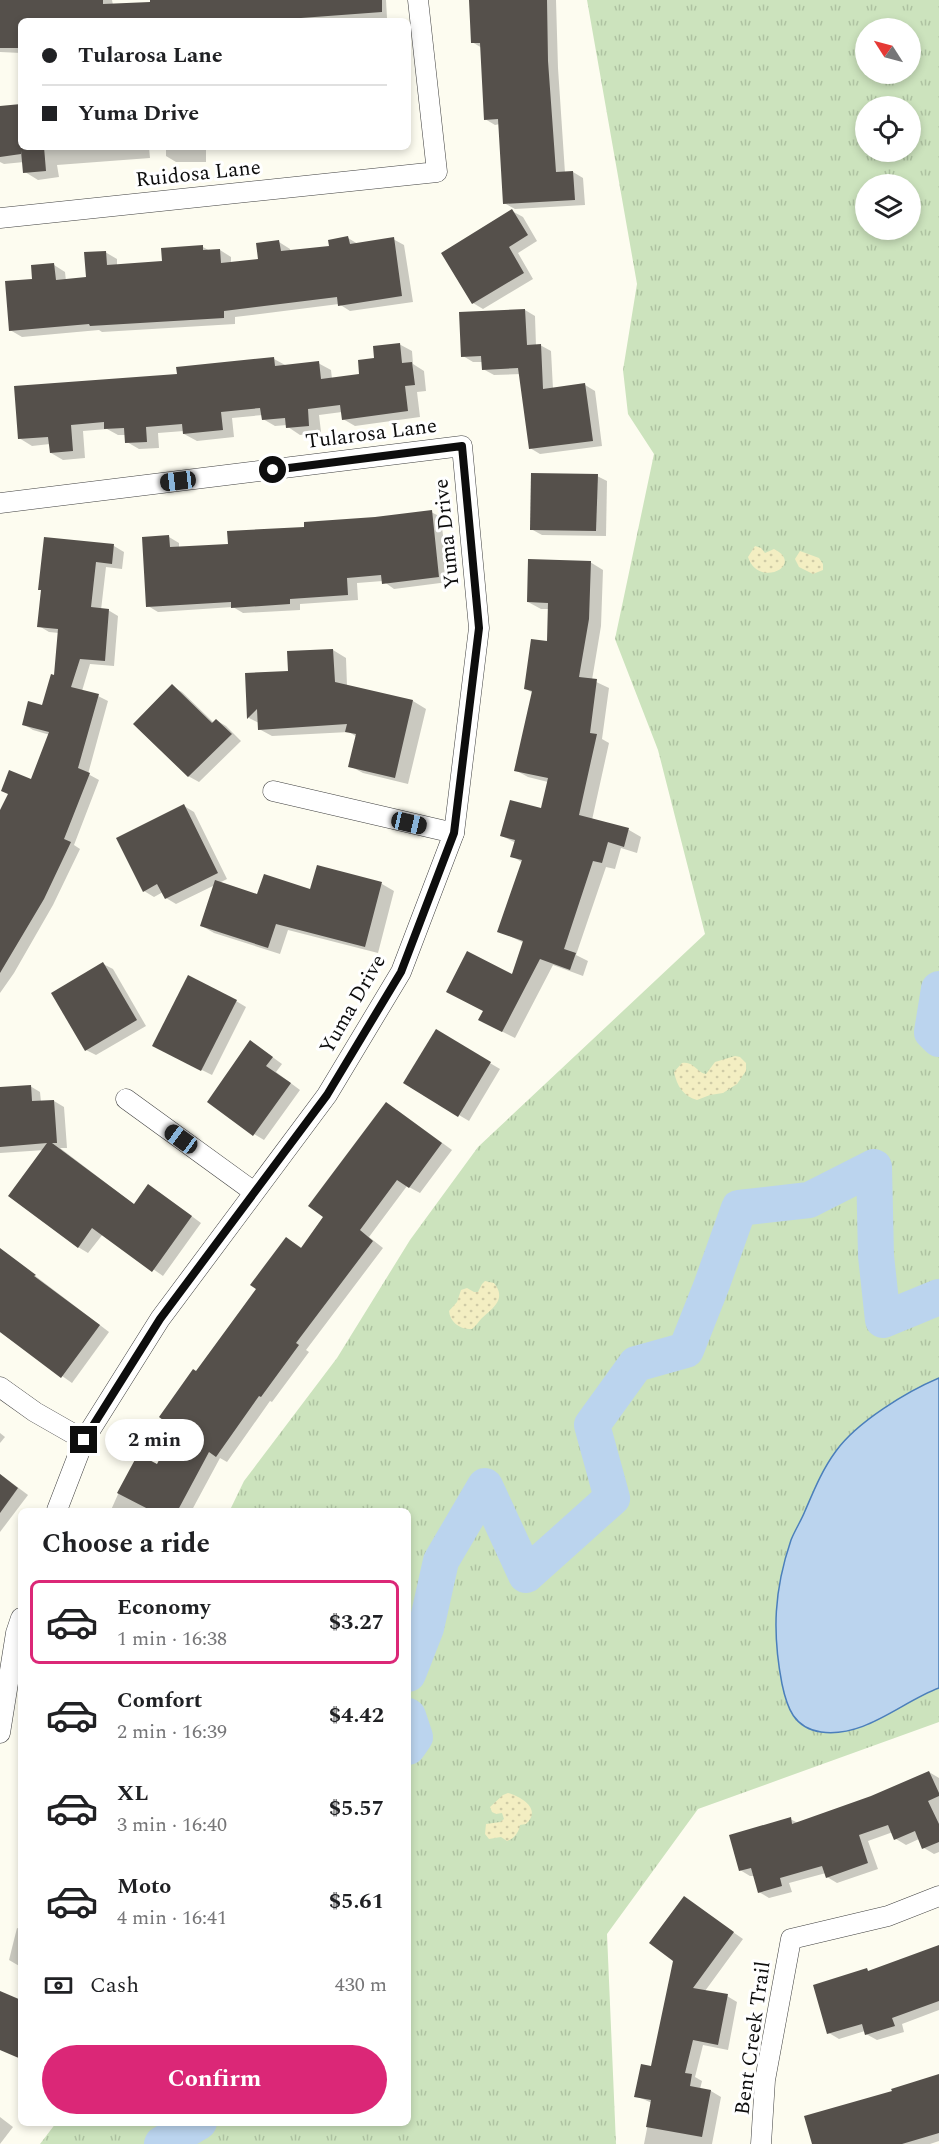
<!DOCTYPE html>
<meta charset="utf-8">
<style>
:root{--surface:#fff;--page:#f6f6f6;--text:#202124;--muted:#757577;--line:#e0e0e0;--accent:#db2777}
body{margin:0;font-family:Spectral,serif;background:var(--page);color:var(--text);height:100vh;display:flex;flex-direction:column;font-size:22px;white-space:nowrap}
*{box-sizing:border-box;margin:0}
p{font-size:20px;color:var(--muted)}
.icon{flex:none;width:33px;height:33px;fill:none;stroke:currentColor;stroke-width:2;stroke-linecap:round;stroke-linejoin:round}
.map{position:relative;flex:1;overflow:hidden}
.drawer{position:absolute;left:18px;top:1508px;width:393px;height:618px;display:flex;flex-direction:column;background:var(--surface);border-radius:9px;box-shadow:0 3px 9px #0003}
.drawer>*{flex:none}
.hud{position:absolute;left:18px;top:18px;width:393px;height:132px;border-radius:9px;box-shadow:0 3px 9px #0003;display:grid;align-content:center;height:132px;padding:0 24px;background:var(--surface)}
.needle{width:39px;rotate:306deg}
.tools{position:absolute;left:855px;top:18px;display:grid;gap:12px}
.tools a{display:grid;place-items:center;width:66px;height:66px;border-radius:50%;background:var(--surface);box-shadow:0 3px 9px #0003;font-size:30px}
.end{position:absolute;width:27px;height:27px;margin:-14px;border:8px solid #0d0d0d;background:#fff;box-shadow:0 0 0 3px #fff}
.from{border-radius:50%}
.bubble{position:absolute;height:42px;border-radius:21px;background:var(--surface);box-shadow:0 3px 9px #0003;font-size:20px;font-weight:700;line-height:42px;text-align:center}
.car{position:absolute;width:18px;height:36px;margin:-18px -9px;border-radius:8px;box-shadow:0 0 4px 2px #0007;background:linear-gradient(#222 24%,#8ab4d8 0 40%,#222 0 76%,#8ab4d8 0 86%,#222 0)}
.hud b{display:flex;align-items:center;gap:21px;height:57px;font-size:22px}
.hud b+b{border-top:2px solid var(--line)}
.hud i{width:15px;height:15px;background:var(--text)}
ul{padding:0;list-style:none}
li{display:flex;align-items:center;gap:18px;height:84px;margin:0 12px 9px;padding:0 12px;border:3px solid transparent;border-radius:9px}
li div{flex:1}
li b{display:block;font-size:22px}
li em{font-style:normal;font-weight:700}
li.current{border-color:var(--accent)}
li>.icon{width:54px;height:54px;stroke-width:1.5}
h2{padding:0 24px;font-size:27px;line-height:72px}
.pay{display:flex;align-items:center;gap:15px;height:66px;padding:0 24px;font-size:22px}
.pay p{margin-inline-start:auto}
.action{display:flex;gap:12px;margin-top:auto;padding:12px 24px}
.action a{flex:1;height:69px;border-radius:36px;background:var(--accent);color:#fff;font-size:24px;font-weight:700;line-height:69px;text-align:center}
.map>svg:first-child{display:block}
.grass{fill:url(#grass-tufts);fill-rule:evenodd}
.sand{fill:url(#sand-dots)}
.water{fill:#bbd4ee;stroke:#4b7fbb;stroke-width:1.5}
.shadow{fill:#0003}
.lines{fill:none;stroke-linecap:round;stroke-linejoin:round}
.river{stroke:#bbd4ee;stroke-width:36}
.building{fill:#55504b}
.minor-casing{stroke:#404040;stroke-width:21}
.minor{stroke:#fff;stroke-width:20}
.route{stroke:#0d0d0d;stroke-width:8}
.labels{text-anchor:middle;stroke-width:6;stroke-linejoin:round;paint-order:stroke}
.street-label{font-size:21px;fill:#0d0d0d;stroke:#fff}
</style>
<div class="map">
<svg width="939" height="2144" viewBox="0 0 939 2144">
<defs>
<pattern id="grass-tufts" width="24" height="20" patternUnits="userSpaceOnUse" patternTransform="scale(1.5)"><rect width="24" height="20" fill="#cce3bd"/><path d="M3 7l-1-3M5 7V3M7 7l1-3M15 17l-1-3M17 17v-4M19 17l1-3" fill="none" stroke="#aec2a1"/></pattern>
<pattern id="sand-dots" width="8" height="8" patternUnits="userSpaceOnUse" patternTransform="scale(1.5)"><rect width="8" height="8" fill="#f3eec2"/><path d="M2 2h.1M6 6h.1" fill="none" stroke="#cfcba6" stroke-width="1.8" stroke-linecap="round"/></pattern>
</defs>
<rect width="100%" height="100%" fill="#fdfcf0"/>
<!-- grass -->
<path class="grass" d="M587 0H939V1722L698 1809 607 1934 616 2144H40L56 2123 408 2122V1510H230L244 1481 337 1358 410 1240 478 1147 705 934 658 750 615 639 654 454 628 414 623 370 637 284ZM866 28H910V74H866ZM866 106H910V152H866ZM866 184H910V230H866Z"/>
<!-- sand -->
<g class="sand">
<path d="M755 546 761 548 765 553 774 549C806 565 758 589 748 557Z"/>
<polygon points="800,551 819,558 823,564 823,570 813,574 799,567 795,559"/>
<path d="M735 1056 740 1057 746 1063V1071L737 1084 723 1093 710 1095 697 1100C683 1096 677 1086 674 1072L682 1063C694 1061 697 1073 706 1074L715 1062Z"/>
<path d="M485 1281 494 1283C507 1299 493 1308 482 1318 478 1322 476 1326 472 1329 460 1330 450 1322 449 1311L457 1302 461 1290 467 1288 474 1292H478L482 1284Z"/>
<path d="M508 1793C522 1797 542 1809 526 1824L520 1825C519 1832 514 1839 507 1841L501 1837 489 1839 485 1834 486 1824 500 1822 504 1819 502 1813 496 1814 492 1812 490 1807 503 1795Z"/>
</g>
<!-- water -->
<path class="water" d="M939 1378V1688C901 1702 865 1738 821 1732 794 1728 787 1708 782 1684 772 1632 774 1590 791 1540 795 1530 801 1521 805 1511 814 1490 822 1470 836 1451 857 1422 906 1392 939 1378Z"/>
<!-- shadow -->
<g class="shadow">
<polygon points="0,0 112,0 113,5 151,4 151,0 222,0 223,21 21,21 21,53 0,52"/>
<polygon points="241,0 386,0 387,18 341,21 244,21"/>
<polygon points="471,0 556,0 558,68 565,173 573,172 583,178 585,205 515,209 504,203 500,124 495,125 485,119 482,48 472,42"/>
<polygon points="21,105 21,147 149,147 150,158 57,165 59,177 38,180 25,172 24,162 4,164 0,162 0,107"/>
<polygon points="166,147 206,147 206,162 176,162 166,156"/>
<polygon points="512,211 523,217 537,241 518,253 533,279 483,309 473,303"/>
<polygon points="348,238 358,244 393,239 404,245 413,302 350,311 339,304 235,317 235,324 102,332 99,330 22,337 10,330 34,280 54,265 65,272 66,281 88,279 105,252 117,259 117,266 163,263 203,247 210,251 220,250 231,257 231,263 259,260 279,242 290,249 291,252 330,247"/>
<polygon points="525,310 535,316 536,346 540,345 551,351 553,389 585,385 595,391 602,446 540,454 530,448 521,374 494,375 483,369 483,362 473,362 463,356"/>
<polygon points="399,344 412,351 413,364 424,371 426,391 417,392 420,417 355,426 343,419 342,412 319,415 321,432 300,435 288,427 287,425 275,426 263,419 263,415 232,418 234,437 197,441 184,434 184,431 158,433 159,448 139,449 127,442 126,435 118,435 107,429 83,431 85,458 63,460 51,453 50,444 32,446 19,438 179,376 274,359 287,366 318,363 331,370 332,379 361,376 376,360"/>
<polygon points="597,476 607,481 606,536 542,535 531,529"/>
<polygon points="431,512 441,517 448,582 394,589 383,581 357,583 358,600 300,604 300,610 243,613 233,607 158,612 148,606 169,537 179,543 179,548 229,545 306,528"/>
<polygon points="114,546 124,552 122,569 106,567 101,610 108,610 118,616 114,666 90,664 82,691 98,696 108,701 88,774 99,780 74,845 80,849 53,905 14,973 0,993 0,814 32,781 50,735 33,730 23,724 43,707 55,677 59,633 49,632 39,626 42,590"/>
<polygon points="590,562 603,570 601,626 592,680 609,688 602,739 609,743 592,820 629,830 641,837 637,853 621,848 615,869 606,867 576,955 588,961 583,976 553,965 515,1038 493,1027 524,943 499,931 523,863 512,856 516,843 502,836 542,810 548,782 528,777 515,770 533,693 526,689 549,642 549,609 541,609 528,602"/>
<polygon points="333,650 346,658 347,686 413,701 426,709 408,784 363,773 350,766 357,737 349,732 272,736 259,729 259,723 249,718 247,675 290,672"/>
<polygon points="172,686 182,692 214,723 216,720 226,726 241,741 199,782 188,776"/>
<polygon points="184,806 194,812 227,879 219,883 258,896 382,884 394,891 378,953 288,930 280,954 214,933 202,926 215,885 176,904 166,898 163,892 154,897 144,891"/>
<polygon points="103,964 113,969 146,1026 96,1055 86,1050"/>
<polygon points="236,1001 246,1007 212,1075 164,1051"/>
<polygon points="436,1031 500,1069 469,1121 405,1083"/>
<polygon points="260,1048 282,1064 276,1072 300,1090 264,1140 254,1134"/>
<polygon points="30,1086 40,1092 41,1102 54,1101 64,1107 67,1148 60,1148 135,1205 159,1192 201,1223 163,1276 103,1234 88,1253 78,1247 45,1150 0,1153 0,1089"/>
<polygon points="397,1110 452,1150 420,1193 407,1186 369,1237 383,1248 306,1350 309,1352 272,1402 270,1401 227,1462 220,1458 192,1510 111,1510 119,1492 158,1466 177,1428 197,1373 259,1289 286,1238 302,1248"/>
<polygon points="0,1249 109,1332 72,1383 0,1332"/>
<polygon points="0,1433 5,1437 0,1443"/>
<polygon points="0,1474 28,1495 0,1532"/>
<polygon points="929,1772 939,1778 939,1852 934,1854 924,1848 919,1839 906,1845 896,1839 893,1832 868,1841 878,1869 837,1883 827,1877 826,1873 789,1883 792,1892 769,1898 759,1892 755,1876 750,1876 740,1870 790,1819 798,1823 872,1798"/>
<polygon points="21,1870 21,1891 18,1889"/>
<polygon points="684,1898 743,1939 705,1991 727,1996 737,2002 728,2050 703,2045 695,2077 702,2081 700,2089 711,2091 721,2097 712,2144 644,2144 652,2103 636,2096 653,2068 674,1960"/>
<polygon points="17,1928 21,1929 21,1967 9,1960"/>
<polygon points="939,1947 939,2010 902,2024 904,2032 877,2040 866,2034 865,2031 839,2039 829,2033 867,1970 870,1972"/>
<polygon points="939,2076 939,2141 930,2144 813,2144 893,2092"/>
<polygon points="0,2117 13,2127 0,2144"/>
</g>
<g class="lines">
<!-- river -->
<g class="river">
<polyline points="939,989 932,1032 939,1039"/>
<polyline points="408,1674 426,1628 441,1561 485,1486 526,1575 612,1498 592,1425 636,1364 686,1350 712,1284 739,1208 809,1200 874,1167 876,1256 883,1320 939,1297"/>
<polyline points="408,1716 415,1737 408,1747"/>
<polyline points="162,2144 199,2122"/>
</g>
</g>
<!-- building -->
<g class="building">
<polygon points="0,0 103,0 103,4 150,2 150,0 382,0 382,12 301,18 301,21 21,21 21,48 0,48"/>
<polygon points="469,0 547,0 548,61 556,172 573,171 575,200 503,204 498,119 484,120 480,43 471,43"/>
<polygon points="21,104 21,147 44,147 46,171 23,173 21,151 21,154 0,157 0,106"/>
<polygon points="512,209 528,235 509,247 524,273 472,304 441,253"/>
<polygon points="348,236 350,244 394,237 402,296 338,306 337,297 224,311 224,318 90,326 89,324 9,331 5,281 32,279 31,265 54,263 56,280 86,277 84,252 106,251 107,265 162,261 161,248 203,245 203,250 220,249 221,263 258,259 256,243 279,240 281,251 329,246 328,240"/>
<polygon points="525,309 527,345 541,344 543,389 585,383 593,441 529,449 518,368 482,370 481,356 461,357 459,312"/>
<polygon points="400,343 402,363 412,362 415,385 405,386 408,411 342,420 340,405 308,409 309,426 286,428 285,418 262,420 260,408 221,412 223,430 183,434 182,424 146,427 147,442 125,443 124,428 104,429 104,422 71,425 73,451 50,453 48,437 18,439 14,386 177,374 176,367 274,357 275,366 319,361 321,379 359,374 358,360 374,358 373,346"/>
<polygon points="531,473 598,474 596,531 530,530"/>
<polygon points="432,510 439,577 382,584 381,575 347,578 348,595 290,599 290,604 231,608 231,602 146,607 142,537 169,535 170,547 228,544 227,531 304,527 304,522 375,517"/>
<polygon points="44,537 114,544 112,564 96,562 91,607 109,609 105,661 80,659 71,687 99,694 78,768 90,773 64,839 71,842 44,899 0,973 0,810 8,794 1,791 9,770 31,779 49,732 22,725 28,701 42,705 51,674 54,675 58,629 37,627 41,590 38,590"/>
<polygon points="528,559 591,561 589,619 579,677 597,679 590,733 597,734 579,815 629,828 624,847 608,842 602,863 593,861 564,949 576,953 570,970 540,959 502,1032 478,1020 483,1011 446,992 467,951 512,974 523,941 497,932 522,860 510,857 515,840 500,836 510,800 541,808 548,778 514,771 532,691 524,689 531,639 547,641 548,603 527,602"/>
<polygon points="333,649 335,682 413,700 395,778 348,767 356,734 345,732 347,724 258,730 257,709 247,719 245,673 288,671 287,651"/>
<polygon points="172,684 212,723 216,719 232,734 188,777 133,724"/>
<polygon points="184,804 218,873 165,899 157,884 143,892 116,838"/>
<polygon points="317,865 382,882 365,947 276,924 268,948 200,926 215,880 257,894 264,874 310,889"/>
<polygon points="103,962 137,1020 85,1051 51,993"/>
<polygon points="188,975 237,1000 201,1071 152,1046"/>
<polygon points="436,1029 491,1062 458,1117 403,1083"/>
<polygon points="250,1040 273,1057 266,1066 291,1083 253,1136 207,1102"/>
<polygon points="31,1085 32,1101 54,1100 57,1143 52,1143 134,1204 148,1184 192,1216 152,1272 92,1228 78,1248 8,1196 47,1143 0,1147 0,1087"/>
<polygon points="386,1102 442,1143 409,1188 397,1180 360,1230 373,1241 296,1343 299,1345 261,1397 259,1396 216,1457 209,1452 178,1510 150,1510 117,1493 138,1454 157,1464 175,1429 159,1417 193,1369 196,1371 256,1289 250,1285 286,1237 301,1248 323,1217 308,1206"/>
<polygon points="0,1248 36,1275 34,1276 100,1325 61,1378 0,1332"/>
<polygon points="0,1474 18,1488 0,1513"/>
<polygon points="929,1771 939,1793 939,1796 928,1801 939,1824 939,1842 922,1849 915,1831 894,1840 888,1825 859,1835 868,1863 826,1878 822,1866 780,1878 782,1886 758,1893 751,1868 739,1871 729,1835 791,1817 792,1824 871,1796"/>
<polygon points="684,1896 734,1932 693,1988 728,1994 718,2045 693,2040 685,2073 692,2074 690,2086 711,2090 702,2137 646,2127 651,2100 634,2097 641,2064 651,2066 673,1961 649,1943"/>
<polygon points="939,1945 939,2001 892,2018 895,2026 865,2035 862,2024 827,2034 813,1985 867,1968 868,1971"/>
<polygon points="0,1991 21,2000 21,2059 0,2050"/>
<polygon points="939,2074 939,2133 902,2144 812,2144 804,2116 892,2091 891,2089"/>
</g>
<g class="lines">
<!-- minor casing -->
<g class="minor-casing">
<g id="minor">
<polyline points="0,218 437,172 418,0"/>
<polyline points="0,503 462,446 479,628 454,833 401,972 327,1095 160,1319 84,1440 57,1510"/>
<polyline points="273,791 454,833"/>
<polyline points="126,1099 254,1192"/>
<polyline points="0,1387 35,1412 84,1440"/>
<polyline points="0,1733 16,1633 21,1618"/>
<polyline points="761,2144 765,2080 791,1939 888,1916 939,1896"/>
</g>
</g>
<!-- minor -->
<use href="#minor" class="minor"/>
</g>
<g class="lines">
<!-- route -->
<polyline class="route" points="84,1440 160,1319 327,1095 401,972 454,833 479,628 462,446 273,470"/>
</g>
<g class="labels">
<!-- street labels -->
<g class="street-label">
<text transform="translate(198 173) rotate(-6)" y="7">Ruidosa Lane</text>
<text transform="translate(371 433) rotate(-7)" y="7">Tularosa Lane</text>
<text transform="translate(446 534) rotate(-96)" y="7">Yuma Drive</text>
<text transform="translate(352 1004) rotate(-60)" y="7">Yuma Drive</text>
<text transform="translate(752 2038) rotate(-82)" y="7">Bent Creek Trail</text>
</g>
</g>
</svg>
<div class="tools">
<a><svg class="needle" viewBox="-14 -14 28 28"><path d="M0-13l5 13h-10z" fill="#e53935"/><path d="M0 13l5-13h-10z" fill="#757577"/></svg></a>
<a><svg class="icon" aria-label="locate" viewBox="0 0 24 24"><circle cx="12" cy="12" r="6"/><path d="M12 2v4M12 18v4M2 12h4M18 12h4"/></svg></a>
<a><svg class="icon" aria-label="layers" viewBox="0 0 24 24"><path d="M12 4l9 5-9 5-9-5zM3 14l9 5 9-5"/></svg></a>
</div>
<i class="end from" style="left:273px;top:470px"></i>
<i class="end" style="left:84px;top:1440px"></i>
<div class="bubble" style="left:105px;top:1419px;width:99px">2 min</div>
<i class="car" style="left:178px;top:481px;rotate:263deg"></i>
<i class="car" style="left:409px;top:823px;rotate:103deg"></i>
<i class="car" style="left:181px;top:1139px;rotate:306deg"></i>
<div class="hud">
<b><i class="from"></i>Tularosa Lane</b>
<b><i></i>Yuma Drive</b>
</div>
<section class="drawer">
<h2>Choose a ride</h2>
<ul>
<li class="current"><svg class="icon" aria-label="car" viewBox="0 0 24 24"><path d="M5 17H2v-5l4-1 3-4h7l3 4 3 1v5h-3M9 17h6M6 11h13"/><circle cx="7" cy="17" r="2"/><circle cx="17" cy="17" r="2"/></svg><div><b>Economy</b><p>1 min · 16:38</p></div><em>$3.27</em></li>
<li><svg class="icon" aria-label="car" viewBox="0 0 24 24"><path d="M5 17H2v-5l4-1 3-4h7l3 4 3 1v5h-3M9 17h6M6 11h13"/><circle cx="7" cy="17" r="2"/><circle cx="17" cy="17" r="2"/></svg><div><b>Comfort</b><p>2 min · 16:39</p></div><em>$4.42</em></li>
<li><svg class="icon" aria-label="car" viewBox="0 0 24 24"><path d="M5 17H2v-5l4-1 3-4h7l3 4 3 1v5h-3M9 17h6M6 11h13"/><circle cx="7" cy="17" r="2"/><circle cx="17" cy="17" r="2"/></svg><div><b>XL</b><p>3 min · 16:40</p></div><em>$5.57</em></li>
<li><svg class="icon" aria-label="car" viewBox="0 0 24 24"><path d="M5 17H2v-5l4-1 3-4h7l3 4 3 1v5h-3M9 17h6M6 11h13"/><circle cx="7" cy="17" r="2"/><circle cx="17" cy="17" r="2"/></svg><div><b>Moto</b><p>4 min · 16:41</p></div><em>$5.61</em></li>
</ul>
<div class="pay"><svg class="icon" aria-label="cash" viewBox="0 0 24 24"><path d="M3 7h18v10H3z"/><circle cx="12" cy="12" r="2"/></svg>Cash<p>430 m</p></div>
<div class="action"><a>Confirm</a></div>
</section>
</div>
